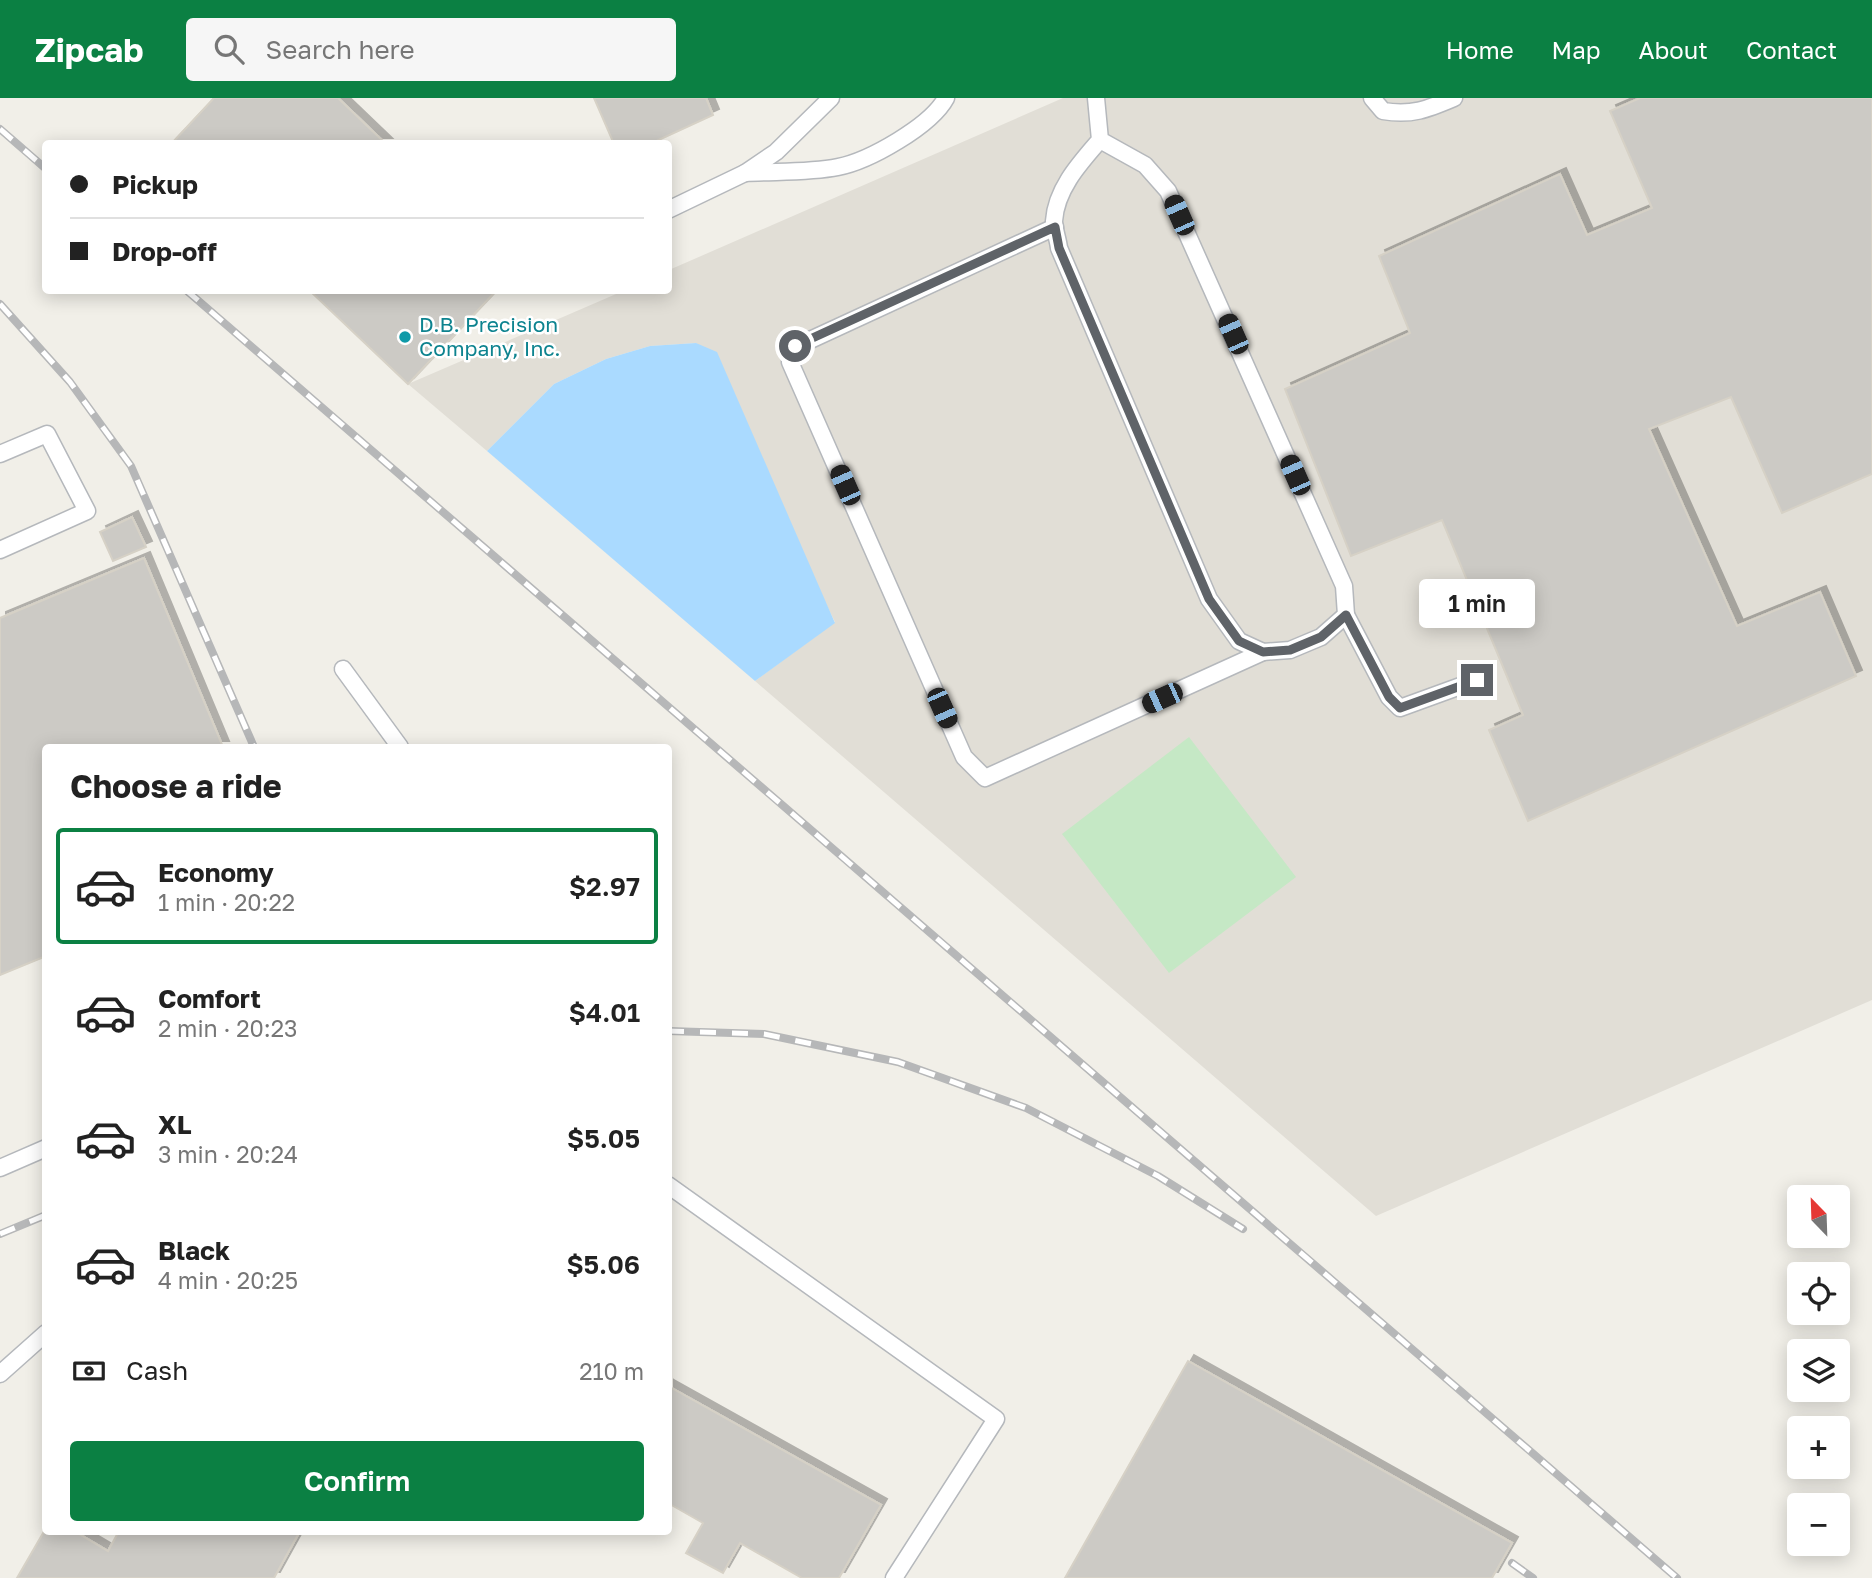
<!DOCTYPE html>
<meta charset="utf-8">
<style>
:root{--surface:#fff;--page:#f6f6f6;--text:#222;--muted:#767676;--line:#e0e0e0;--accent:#0b8043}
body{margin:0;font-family:"Golos Text",sans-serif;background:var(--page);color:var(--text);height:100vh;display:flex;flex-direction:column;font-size:26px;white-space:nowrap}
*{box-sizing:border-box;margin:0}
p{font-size:23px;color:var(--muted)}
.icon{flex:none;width:38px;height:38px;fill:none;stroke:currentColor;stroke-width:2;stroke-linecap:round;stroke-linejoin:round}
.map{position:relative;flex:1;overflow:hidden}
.sheet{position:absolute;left:42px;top:646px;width:630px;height:791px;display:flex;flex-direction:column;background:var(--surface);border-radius:7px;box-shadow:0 4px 18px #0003}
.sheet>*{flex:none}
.top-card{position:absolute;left:42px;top:42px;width:630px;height:154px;border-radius:7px;box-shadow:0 4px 18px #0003;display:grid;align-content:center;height:154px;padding:0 28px;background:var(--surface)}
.needle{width:46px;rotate:337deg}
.fabs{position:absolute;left:1787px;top:1087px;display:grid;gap:14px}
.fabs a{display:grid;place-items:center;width:63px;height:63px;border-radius:7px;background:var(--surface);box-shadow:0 4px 18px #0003;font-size:35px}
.end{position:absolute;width:32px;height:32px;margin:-16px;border:9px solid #5f6368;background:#fff;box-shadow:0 0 0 4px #fff}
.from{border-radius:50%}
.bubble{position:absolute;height:49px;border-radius:7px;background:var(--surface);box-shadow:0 4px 18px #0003;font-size:23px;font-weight:600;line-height:49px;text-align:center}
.car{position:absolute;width:21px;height:42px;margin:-21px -10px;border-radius:9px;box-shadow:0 0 5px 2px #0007;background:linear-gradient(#222 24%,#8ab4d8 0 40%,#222 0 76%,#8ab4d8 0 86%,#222 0)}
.top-card b{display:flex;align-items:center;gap:24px;height:66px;font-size:26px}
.top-card b+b{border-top:2px solid var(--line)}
.top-card i{width:18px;height:18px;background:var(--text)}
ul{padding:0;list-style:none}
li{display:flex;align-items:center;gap:21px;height:116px;margin:0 14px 10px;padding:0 14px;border:4px solid transparent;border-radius:7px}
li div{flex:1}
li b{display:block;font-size:26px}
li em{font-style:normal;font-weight:600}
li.on{border-color:var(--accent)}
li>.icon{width:63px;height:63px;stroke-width:1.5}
h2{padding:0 28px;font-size:32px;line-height:84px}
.pay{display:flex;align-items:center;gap:18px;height:77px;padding:0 28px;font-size:26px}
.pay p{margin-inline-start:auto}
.action{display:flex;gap:14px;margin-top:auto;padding:14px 28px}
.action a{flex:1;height:80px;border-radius:7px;background:var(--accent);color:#fff;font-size:28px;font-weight:600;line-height:80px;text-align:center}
header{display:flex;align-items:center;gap:42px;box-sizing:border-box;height:98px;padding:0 35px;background:var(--accent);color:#fff}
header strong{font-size:33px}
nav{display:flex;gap:38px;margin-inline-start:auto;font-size:24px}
.search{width:490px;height:63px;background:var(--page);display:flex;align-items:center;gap:18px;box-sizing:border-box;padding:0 24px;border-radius:7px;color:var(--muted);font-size:26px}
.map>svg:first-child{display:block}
.education{fill:#e1ded6}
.green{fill:#c5e8c5}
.water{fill:#aadaff}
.building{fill:#cccac5;stroke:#d6d1c6;stroke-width:2;filter:url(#shadow)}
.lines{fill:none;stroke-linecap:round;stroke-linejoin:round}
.lane-casing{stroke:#b5b8bc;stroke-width:19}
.lane{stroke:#fff;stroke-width:16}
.rail-casing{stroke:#b6b7b8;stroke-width:8}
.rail{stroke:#fff;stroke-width:5;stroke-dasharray:16;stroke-linecap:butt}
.route{stroke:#5f6368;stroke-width:9}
.culture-dot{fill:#0f9aa8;stroke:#fff;stroke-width:2.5}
.labels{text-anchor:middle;stroke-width:5;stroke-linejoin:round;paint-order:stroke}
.culture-label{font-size:21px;fill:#0d838f;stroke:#fff;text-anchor:start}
</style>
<header>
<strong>Zipcab</strong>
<div class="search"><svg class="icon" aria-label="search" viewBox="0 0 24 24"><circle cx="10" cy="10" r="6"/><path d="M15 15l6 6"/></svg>Search here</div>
<nav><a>Home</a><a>Map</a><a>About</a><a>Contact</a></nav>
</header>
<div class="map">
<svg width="1872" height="1480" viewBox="0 0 1872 1480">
<defs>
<filter id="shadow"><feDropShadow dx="6" dy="-6" stdDeviation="0" flood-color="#0004"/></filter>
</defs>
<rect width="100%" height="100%" fill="#f1efe8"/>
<!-- education -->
<polygon class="education" points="1063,0 1872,0 1872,902 1376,1118 755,583 835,524 696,245 650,248 606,261 554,286 487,353 408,286 623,193 668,192 669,172"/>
<!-- green -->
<polygon class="green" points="1189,639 1296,779 1169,875 1062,736"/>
<!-- water -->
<polygon class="water" points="696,245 717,254 835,525 755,583 487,353 554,286 606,261 650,248"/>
<!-- building -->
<g class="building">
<polygon points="214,0 338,0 386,46 171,46"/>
<polygon points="594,0 706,0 713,17 650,46 614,46"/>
<polygon points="1640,0 1872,0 1872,376 1782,415 1731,299 1649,331 1737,528 1820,494 1856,578 1528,723 1489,632 1523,617 1442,422 1351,458 1285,291 1410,235 1379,158 1560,76 1587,137 1652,110 1610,13"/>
<polygon points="309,192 497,192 408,286"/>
<polygon points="132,419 146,449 113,463 100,434"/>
<polygon points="144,460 223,649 46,649 46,858 0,877 0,520"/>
<polygon points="1188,1263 1512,1445 1492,1480 1065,1480"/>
<polygon points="668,1288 881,1407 839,1480 802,1480 740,1445 723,1475 686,1455 703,1425 668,1405"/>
<polygon points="46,1430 46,1433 74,1433 108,1453 119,1433 300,1433 274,1480 17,1480"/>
</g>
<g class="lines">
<!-- lane casing -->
<g class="lane-casing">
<g id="lane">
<path d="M1096 0 1100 42C1080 65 1056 91 1054 123 1054 131 1058 141 1059 150L1209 501 1239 543 1263 554 1290 552 1321 539 1346 517 1344 488 1168 93 1145 67 1100 42"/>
<path d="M1372 0 1383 13C1412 18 1428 11 1454 0"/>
<path d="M745 75C776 73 808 75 838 69 869 63 931 28 946 0"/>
<polyline points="668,112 745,75 776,54 831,0"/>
<polyline points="1055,129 795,249 790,264 964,659 985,680 1263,554"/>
<polyline points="0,356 47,336 87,413 0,452"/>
<polyline points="1346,517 1389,599 1400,610 1477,582"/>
<polyline points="343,571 400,649"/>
<polyline points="0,1070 46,1050"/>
<polyline points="668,1087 996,1321 894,1480"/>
<polyline points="0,1276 46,1235"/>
</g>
</g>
<!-- lane -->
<use href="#lane" class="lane"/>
<!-- rail casing -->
<g class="rail-casing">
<g id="rail">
<polyline points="0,31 46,71"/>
<polyline points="186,192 1677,1480"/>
<polyline points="0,206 70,284 131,368 254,649"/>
<polyline points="668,933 764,936 898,964 1026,1010 1158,1078 1243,1131"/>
<polyline points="0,1136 46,1117"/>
<polyline points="1512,1465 1533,1480"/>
</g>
</g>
<!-- rail -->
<use href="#rail" class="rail"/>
</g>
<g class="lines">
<!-- route -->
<polyline class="route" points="795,248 1055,129 1059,150 1209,501 1239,543 1263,554 1290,552 1321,539 1346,517 1389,599 1400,610 1477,582"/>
</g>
<!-- markers -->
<circle class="culture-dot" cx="405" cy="239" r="7"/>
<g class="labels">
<!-- culture labels -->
<g class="culture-label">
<text x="419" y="234">D.B. Precision<tspan x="419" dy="24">Company, Inc.</tspan></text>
</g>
</g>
</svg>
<div class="fabs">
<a><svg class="needle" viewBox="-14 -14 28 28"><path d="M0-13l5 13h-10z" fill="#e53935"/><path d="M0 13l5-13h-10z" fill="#767676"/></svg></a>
<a><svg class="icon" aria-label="locate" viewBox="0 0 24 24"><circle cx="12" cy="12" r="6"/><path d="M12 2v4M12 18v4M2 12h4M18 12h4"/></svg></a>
<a><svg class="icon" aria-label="layers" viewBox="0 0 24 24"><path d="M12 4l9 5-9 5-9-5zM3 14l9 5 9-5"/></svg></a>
<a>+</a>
<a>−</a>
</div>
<i class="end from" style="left:795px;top:248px"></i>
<i class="end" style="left:1477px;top:582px"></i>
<div class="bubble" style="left:1419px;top:481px;width:116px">1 min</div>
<i class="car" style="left:1179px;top:117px;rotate:336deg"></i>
<i class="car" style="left:1233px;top:236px;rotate:336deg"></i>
<i class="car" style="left:1295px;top:377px;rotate:336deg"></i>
<i class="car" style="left:845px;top:387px;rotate:336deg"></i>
<i class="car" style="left:1162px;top:600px;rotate:246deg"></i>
<i class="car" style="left:942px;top:610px;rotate:156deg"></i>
<div class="top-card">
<b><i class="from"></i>Pickup</b>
<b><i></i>Drop-off</b>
</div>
<section class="sheet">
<h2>Choose a ride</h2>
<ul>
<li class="on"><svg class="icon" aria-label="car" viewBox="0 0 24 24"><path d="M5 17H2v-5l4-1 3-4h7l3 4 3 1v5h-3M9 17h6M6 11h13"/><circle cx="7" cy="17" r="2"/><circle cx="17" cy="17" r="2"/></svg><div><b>Economy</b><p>1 min · 20:22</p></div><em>$2.97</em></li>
<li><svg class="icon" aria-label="car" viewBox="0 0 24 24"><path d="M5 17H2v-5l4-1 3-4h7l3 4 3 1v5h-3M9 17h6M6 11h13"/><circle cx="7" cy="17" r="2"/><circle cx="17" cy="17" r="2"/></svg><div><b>Comfort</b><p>2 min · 20:23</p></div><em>$4.01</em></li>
<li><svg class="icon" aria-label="car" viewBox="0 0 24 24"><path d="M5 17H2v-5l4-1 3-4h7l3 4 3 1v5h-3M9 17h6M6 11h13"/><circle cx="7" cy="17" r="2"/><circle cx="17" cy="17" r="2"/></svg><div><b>XL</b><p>3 min · 20:24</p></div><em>$5.05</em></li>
<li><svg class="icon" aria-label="car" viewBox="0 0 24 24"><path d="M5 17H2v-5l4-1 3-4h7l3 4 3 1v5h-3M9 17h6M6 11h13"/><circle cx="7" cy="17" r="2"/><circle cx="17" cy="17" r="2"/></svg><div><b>Black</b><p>4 min · 20:25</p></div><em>$5.06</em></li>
</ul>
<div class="pay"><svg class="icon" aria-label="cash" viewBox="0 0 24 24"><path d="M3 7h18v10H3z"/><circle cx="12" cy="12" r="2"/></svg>Cash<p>210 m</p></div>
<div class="action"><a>Confirm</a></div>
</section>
</div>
